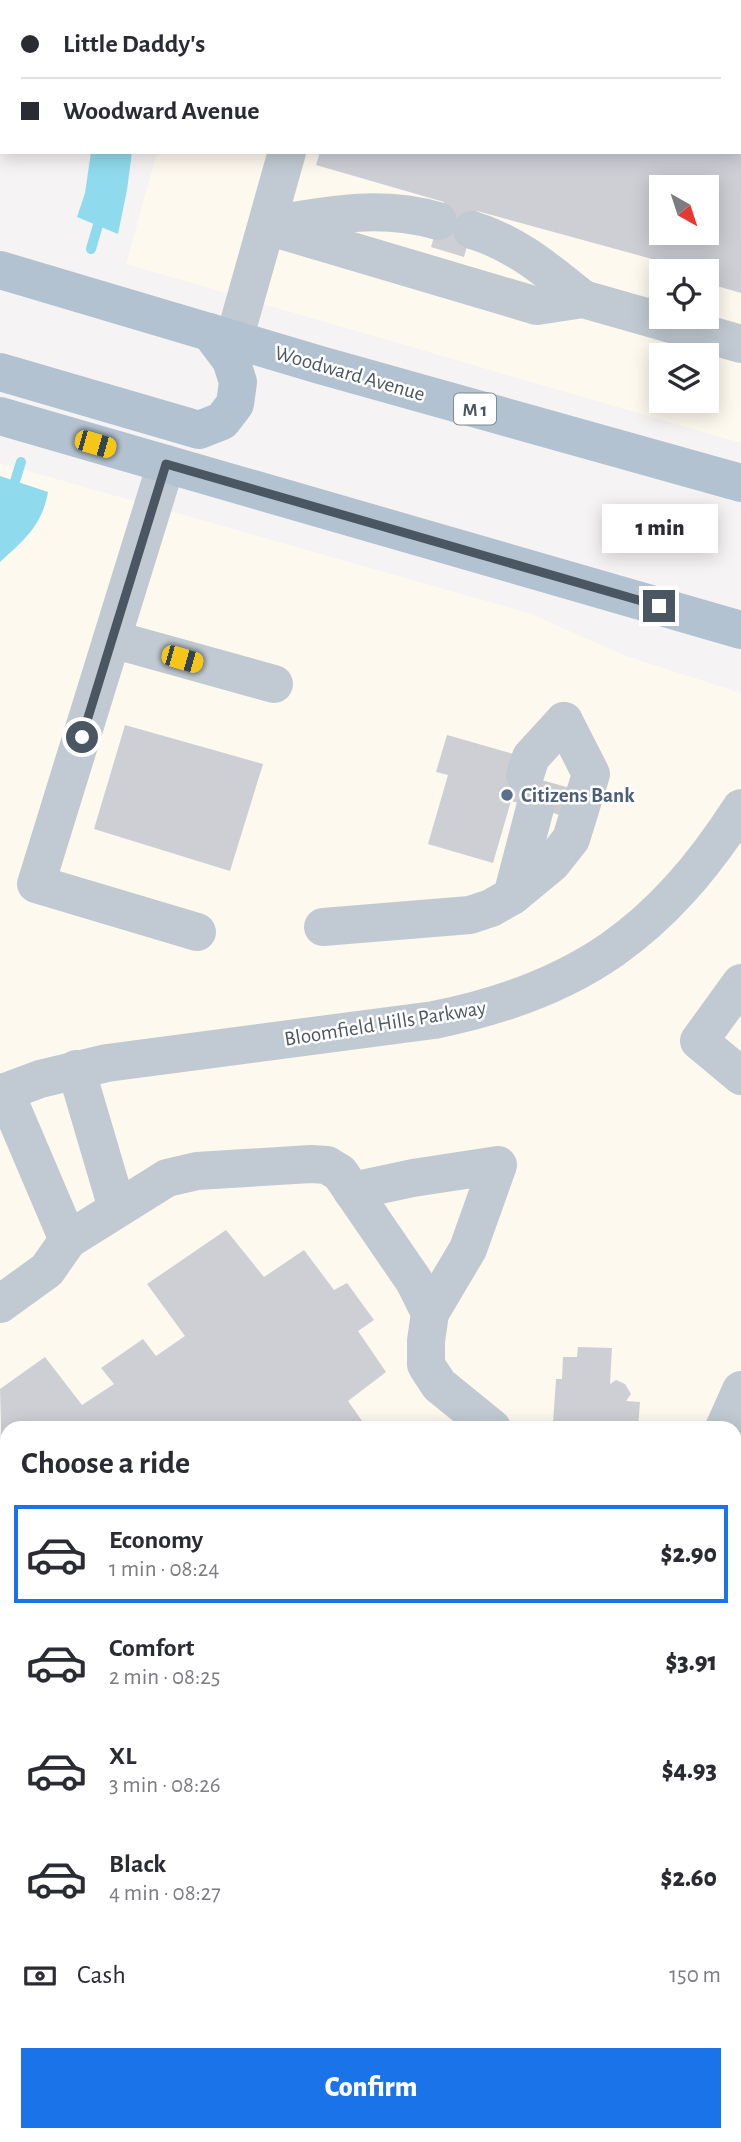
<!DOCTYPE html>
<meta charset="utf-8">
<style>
:root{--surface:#fff;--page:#f7f7f7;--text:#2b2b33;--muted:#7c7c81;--line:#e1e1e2;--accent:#1a73e8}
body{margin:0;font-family:"Alegreya Sans",sans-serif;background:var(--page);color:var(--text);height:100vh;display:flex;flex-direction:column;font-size:26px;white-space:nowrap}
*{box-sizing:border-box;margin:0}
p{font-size:23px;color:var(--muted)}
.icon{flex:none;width:38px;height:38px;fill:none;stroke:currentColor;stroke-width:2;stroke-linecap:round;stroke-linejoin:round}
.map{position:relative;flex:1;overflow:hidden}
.sheet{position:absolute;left:0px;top:1421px;width:742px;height:721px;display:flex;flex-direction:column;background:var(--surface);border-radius:21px 21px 0 0;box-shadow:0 4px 18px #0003}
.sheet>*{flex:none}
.banner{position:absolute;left:0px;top:0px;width:742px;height:154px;box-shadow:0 4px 18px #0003;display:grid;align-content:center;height:154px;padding:0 21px;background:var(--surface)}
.needle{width:46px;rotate:141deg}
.tools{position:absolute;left:649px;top:175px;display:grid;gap:14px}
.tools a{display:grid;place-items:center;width:70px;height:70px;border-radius:0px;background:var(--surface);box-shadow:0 4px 18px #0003;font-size:35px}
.end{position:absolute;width:32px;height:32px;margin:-16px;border:9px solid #4a5661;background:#fff;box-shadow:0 0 0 4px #fff}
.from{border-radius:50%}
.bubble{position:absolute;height:49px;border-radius:0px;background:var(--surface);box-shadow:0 4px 18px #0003;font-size:23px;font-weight:800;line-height:49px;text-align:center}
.car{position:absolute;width:21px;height:42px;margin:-21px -10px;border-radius:9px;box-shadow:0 0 5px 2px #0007;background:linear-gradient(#f5c518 24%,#345 0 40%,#f5c518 0 76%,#345 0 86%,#f5c518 0)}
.banner b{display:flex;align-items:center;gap:24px;height:66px;font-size:26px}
.banner b+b{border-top:2px solid var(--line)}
.banner i{width:18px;height:18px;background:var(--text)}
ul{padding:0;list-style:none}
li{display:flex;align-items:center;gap:21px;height:98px;margin:0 14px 10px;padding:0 7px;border:4px solid transparent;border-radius:0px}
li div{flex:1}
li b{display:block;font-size:26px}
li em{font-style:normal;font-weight:800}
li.active{border-color:var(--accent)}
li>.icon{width:63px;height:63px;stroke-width:1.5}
h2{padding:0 21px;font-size:32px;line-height:84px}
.pay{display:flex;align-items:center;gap:18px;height:77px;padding:0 21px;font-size:26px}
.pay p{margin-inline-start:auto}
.cta{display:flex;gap:14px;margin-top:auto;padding:14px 21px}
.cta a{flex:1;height:80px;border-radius:0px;background:var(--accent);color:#fff;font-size:28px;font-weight:800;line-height:80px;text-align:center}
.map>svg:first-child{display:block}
.commercial{fill:#fdf9ef;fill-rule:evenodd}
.water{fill:#90daee}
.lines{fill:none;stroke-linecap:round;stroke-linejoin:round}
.stream{stroke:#90daee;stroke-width:10}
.building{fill:#cdcfd5;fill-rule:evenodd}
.minor-tunnel{stroke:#caccce;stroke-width:38;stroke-dasharray:38 19;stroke-linecap:butt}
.minor{stroke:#c1cad2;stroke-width:38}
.major{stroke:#b3c2d1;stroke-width:38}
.route{stroke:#4a5661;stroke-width:9}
.service-dot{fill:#5c6f8a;stroke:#fff;stroke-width:2.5}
.labels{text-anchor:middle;stroke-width:5;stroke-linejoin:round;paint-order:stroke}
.shield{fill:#fff;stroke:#808990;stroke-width:2}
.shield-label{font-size:19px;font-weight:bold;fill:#4a5661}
.street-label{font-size:21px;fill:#4a5661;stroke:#fff}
.service-label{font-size:21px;font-weight:bold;fill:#4e5e75;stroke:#fff;text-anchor:start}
</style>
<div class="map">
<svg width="741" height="2142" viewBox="0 0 741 2142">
<rect width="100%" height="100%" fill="#f5f3f3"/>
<!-- commercial -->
<g class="commercial">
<path d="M200 0H741V443L126 264 157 152H740V2H199ZM662 187H707V233H662ZM662 271H707V317H662ZM662 355H707V401H662Z"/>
<polygon points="0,463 529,613 626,656 741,693 741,2049 735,2044 735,1428 7,1428 7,1820 0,1822"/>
</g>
<!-- water -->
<g class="water">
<polygon points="91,152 132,152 127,190 118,234 77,217 85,193"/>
<path d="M0 476 48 492C42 526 24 540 0 562Z"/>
</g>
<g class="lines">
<!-- stream -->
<g class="stream">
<polyline points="91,249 98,225"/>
<polyline points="15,481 21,462"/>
</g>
</g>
<!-- building -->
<g class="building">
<path d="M320 152H741V293L707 283V271H673L674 265 477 211 464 257 431 247 444 202 316 165ZM662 187H707V233H662Z"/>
<polygon points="125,725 263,764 230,871 94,829"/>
<polygon points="447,735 524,757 519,774 574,789 566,816 511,801 493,863 428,844 448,775 436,772"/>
<polygon points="226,1230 264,1277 304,1250 334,1290 347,1283 374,1320 358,1331 386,1372 348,1401 367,1428 7,1428 7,1610 0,1601 0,1463 2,1462 0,1389 45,1357 82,1405 114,1384 101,1368 143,1339 156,1356 185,1336 147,1284"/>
<polygon points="578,1347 612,1348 610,1384 616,1380 625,1384 631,1394 626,1401 640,1402 638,1428 605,1428 553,1423 556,1379 562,1379 563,1357 577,1357"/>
<polygon points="0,1997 7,2008 7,2083 0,2072"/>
<polygon points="206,2135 260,2135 268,2142 214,2142"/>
</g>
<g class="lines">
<!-- minor-tunnel -->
<polyline class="minor-tunnel" points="553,813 561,786"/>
<!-- minor -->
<g class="minor">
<polyline points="327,2 327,0"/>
<path d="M276 224C333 214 382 205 438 221"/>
<polyline points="267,226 537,306 583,299 741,344"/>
<path d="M472 230C516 243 548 271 583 299"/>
<polyline points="234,340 287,152"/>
<polyline points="166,464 36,884 197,932"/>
<polyline points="112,639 274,684"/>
<polyline points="525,775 531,757 564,721"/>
<polyline points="512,896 552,863 571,839 591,774 564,721"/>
<polyline points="323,927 470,915 491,908 512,896 535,808"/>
<polyline points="741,983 699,1041 741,1076"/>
<polyline points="76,1069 117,1208"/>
<polyline points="5,1092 68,1240"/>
<path d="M0 1094 40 1079 107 1063 434 1020C579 991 661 932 741 808"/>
<polyline points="352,1191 413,1178 498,1165 468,1249 430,1313"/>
<polyline points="0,1304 47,1270 68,1240 167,1178 197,1171 311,1164 327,1165 340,1173 414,1281 430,1313 426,1341 426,1365 439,1385 492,1428"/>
<polyline points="724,1428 741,1390"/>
<polyline points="735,1641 741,1646"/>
<polyline points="0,1678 7,1677"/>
<polyline points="735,1757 741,1756"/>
<polyline points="0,1836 7,1834"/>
<polyline points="735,2070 741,2075"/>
<polyline points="356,2135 367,2142"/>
<polyline points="25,2142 30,2135"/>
</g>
<!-- major -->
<g class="major">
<polyline points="0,270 320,365 741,483"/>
<polyline points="0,372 199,430 222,421 235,404 238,382 231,360 210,332"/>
<polyline points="0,416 741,630"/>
</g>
</g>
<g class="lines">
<!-- route -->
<polyline class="route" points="82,737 166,464 659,606"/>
</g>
<!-- markers -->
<circle class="service-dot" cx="507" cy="795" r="7"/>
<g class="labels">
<!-- shield labels -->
<rect class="shield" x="454" y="393.5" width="42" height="31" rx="5"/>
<g class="shield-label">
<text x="475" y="416">M 1</text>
</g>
<!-- street labels -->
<g class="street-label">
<text transform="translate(350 373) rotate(16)" y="7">Woodward Avenue</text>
<text transform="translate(385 1023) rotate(-9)" y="7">Bloomfield Hills Parkway</text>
</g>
<!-- service labels -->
<g class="service-label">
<text x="521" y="802">Citizens Bank</text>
</g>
</g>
</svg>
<div class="tools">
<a><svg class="needle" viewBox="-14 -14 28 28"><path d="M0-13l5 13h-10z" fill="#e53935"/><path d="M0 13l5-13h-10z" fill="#7c7c81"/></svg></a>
<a><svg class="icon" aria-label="locate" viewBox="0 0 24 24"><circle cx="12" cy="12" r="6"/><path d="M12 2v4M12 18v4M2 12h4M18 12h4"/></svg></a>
<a><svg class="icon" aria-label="layers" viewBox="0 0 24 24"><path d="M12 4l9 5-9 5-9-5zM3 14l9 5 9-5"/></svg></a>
</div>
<i class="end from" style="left:82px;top:737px"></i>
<i class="end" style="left:659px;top:606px"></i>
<div class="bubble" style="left:602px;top:504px;width:116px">1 min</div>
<i class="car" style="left:95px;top:444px;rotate:106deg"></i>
<i class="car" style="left:182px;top:659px;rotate:106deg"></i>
<div class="banner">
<b><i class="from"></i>Little Daddy's</b>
<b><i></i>Woodward Avenue</b>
</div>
<section class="sheet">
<h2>Choose a ride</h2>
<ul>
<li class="active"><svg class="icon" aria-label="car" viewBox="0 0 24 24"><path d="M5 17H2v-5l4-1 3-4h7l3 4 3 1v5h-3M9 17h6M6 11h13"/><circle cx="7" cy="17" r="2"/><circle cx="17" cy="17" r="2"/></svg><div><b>Economy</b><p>1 min · 08:24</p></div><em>$2.90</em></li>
<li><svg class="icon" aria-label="car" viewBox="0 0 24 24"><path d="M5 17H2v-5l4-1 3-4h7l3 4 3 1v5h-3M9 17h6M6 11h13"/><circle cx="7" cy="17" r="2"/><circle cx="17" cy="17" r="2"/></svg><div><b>Comfort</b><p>2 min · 08:25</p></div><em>$3.91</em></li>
<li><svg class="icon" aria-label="car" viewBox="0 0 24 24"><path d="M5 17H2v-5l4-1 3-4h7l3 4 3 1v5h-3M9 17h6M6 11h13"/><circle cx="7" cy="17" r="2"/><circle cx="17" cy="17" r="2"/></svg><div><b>XL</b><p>3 min · 08:26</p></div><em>$4.93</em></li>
<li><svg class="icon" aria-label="car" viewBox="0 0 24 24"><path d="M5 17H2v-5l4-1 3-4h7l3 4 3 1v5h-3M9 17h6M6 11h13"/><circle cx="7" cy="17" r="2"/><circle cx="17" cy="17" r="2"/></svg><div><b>Black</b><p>4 min · 08:27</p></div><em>$2.60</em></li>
</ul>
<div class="pay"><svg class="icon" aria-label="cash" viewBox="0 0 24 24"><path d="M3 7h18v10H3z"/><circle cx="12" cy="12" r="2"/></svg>Cash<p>150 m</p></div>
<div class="cta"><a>Confirm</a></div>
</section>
</div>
